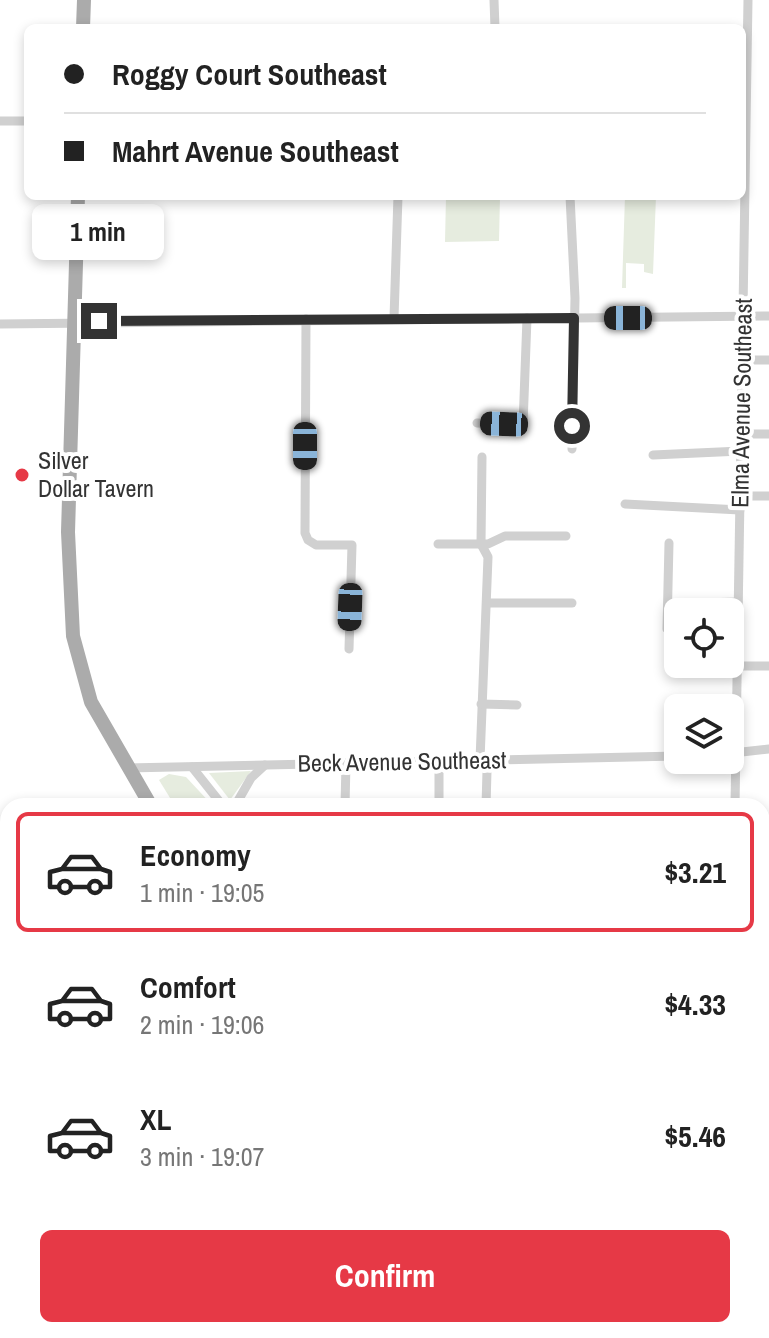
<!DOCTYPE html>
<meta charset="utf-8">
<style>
:root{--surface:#fff;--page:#f6f6f6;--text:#222;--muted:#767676;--line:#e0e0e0;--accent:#e63946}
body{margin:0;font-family:"Archivo Narrow",sans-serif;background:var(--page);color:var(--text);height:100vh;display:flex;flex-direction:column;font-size:30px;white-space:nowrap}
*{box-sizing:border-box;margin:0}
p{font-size:26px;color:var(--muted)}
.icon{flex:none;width:44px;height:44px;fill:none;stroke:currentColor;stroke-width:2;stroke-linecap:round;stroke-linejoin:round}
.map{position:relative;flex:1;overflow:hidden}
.drawer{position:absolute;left:0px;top:798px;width:770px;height:540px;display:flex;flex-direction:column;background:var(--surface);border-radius:24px 24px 0 0;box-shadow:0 4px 12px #0003}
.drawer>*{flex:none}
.banner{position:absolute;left:24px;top:24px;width:722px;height:176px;border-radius:12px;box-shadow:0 4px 12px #0003;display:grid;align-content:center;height:176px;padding:0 40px;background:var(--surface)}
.fabs{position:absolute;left:664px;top:598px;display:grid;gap:16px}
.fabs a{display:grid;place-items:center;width:80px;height:80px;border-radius:12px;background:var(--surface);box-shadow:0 4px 12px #0003;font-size:40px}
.end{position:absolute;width:36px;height:36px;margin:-18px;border:10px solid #333;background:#fff;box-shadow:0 0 0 4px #fff}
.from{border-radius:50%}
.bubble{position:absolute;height:56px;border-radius:12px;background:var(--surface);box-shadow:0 4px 12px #0003;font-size:26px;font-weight:700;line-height:56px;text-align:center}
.car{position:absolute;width:24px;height:48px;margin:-24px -12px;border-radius:10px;box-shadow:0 0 6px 2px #0007;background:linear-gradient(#222 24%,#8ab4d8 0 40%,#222 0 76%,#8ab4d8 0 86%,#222 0)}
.banner b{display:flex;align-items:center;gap:28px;height:76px;font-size:30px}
.banner b+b{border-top:2px solid var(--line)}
.banner i{width:20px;height:20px;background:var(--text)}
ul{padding:14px 0 0;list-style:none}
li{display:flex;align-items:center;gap:24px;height:120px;margin:0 16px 12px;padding:0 24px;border:4px solid transparent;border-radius:12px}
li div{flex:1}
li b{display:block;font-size:30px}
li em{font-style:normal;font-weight:700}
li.active{border-color:var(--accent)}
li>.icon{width:72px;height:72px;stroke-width:1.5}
.cta{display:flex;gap:16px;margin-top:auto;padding:16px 40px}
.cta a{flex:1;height:92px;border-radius:12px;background:var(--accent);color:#fff;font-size:32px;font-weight:700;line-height:92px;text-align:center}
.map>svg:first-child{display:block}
.green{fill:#e6ecdf}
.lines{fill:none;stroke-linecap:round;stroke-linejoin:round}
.minor{stroke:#d0d0d0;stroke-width:9}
.primary{stroke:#ababab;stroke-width:14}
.route{stroke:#333;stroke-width:10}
.poi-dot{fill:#e63946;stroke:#fff;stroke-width:3}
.labels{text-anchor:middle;stroke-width:8;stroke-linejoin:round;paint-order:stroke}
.street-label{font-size:24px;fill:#333;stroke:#fff}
.poi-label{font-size:24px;fill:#333;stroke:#fff;text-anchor:start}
</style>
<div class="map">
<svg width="769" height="1338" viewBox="0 0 769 1338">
<rect width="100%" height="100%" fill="#fff"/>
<!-- green -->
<g class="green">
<polygon points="446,196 500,196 499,241 445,242"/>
<polygon points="625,196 656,196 653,274 644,272 644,264 626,263 626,288 622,288"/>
<polygon points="251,771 230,800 209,773"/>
<polygon points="169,774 186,777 213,806 175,806 159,780"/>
<polygon points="8,988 8,1239 0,1241 0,994"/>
</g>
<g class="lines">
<!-- minor -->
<g class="minor">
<polyline points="494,0 495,28"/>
<polyline points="0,121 28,121"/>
<polyline points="570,196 575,298 572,449"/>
<polyline points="394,318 398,196"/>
<polyline points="306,319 305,533 308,540 316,545 352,545 349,649"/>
<polyline points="0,324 769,316"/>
<polyline points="743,360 769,360"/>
<polyline points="477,423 523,425 527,318"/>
<polyline points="741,434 769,434"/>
<polyline points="653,455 741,451"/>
<polyline points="482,457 481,544 488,557 480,760 487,771 486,806"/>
<polyline points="740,496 769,496"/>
<polyline points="625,504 740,510"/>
<polyline points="438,544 488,544 505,536 566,536"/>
<polyline points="487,603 572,603"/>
<polyline points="668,604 738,602"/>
<polyline points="667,629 669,543"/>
<polyline points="737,666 769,666"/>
<polyline points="481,704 517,705"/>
<polyline points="733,753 769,749"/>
<polyline points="439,762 439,806"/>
<polyline points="192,767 223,806"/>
<polyline points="127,768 678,756"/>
<polyline points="235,806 251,778 265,765"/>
<polyline points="345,806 346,763"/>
<polyline points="735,806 748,0"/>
<polyline points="0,874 8,888"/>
<polyline points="0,981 8,977"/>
<polyline points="762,994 769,994"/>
<polyline points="762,1098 769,1098"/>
<polyline points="762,1231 769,1231"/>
<polyline points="0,1308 8,1299"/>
<polyline points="168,1330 169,1338"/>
<polyline points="727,1338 727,1330"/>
</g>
<!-- primary -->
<g class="primary">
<polyline points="83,28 84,0"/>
<polyline points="78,196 68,532 73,636 91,702 151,806"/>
<polyline points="318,1330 319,1338"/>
</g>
</g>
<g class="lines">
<!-- route -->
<polyline class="route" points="99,321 574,318 572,426"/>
</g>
<!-- markers -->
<circle class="poi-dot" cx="22" cy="475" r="8"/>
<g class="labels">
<!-- street labels -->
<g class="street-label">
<text transform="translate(742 403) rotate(-89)" y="8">Elma Avenue Southeast</text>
<text transform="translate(402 762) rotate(-1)" y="8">Beck Avenue Southeast</text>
</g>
<!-- poi labels -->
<g class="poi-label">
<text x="38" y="469">Silver<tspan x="38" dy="28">Dollar Tavern</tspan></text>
</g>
</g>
</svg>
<div class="fabs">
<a><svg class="icon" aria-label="locate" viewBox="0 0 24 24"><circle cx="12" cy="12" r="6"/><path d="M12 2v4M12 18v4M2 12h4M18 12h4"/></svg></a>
<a><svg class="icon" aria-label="layers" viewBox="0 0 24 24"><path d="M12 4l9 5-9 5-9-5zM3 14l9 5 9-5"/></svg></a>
</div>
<i class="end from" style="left:572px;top:426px"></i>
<i class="end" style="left:99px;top:321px"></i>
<div class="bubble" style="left:32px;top:204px;width:132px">1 min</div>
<i class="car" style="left:628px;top:318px;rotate:270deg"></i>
<i class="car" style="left:504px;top:424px;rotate:272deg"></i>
<i class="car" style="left:305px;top:446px;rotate:180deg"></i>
<i class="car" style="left:350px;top:607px;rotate:182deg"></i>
<div class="banner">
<b><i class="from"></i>Roggy Court Southeast</b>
<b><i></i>Mahrt Avenue Southeast</b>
</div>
<section class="drawer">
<ul>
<li class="active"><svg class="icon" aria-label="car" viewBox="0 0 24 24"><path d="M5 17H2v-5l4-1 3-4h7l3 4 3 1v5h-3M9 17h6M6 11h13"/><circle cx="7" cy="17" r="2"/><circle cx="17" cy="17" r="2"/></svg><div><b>Economy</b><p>1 min · 19:05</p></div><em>$3.21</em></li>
<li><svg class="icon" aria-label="car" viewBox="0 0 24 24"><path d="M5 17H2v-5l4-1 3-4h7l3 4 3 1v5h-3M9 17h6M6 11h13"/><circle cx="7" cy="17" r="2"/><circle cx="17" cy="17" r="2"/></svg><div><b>Comfort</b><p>2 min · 19:06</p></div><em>$4.33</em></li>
<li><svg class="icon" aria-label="car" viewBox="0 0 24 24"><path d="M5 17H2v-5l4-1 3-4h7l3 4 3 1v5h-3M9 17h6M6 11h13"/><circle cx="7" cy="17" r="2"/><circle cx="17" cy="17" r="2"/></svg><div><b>XL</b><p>3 min · 19:07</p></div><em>$5.46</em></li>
</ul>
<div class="cta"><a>Confirm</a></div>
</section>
</div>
